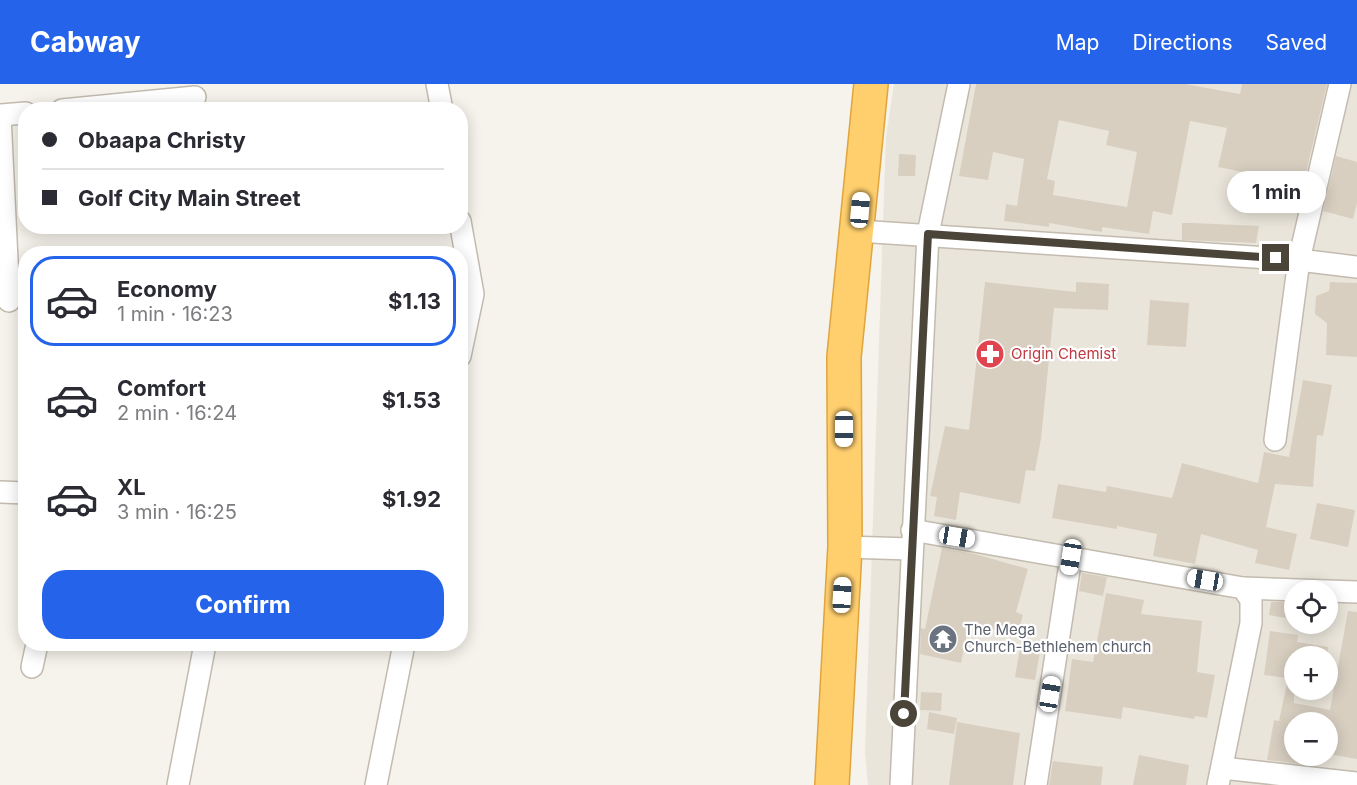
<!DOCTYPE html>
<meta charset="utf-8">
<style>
:root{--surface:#fff;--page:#f2f2f3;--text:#2b2b33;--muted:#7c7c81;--line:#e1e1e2;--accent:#2563eb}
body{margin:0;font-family:Inter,sans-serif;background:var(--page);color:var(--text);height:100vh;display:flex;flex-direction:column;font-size:22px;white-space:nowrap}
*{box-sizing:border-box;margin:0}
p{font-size:20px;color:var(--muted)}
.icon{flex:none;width:33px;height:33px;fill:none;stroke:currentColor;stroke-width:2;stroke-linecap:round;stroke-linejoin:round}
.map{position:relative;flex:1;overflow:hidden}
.panel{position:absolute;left:18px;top:162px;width:450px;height:405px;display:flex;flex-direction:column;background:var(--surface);border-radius:24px;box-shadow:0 3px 15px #0003}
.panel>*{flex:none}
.guide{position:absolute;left:18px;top:18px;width:450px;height:132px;border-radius:24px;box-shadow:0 3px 15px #0003;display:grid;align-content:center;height:132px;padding:0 24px;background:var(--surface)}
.tools{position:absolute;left:1284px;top:496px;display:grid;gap:12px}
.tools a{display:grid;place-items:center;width:54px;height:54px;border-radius:50%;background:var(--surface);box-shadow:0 3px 15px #0003;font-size:30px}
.end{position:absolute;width:27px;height:27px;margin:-14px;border:8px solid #4b4439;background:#fff;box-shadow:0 0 0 3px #fff}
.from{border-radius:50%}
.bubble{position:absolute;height:42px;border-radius:21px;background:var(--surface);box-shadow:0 3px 15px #0003;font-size:20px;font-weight:700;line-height:42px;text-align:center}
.car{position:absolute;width:18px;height:36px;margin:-18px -9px;border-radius:8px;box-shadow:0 0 4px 2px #0007;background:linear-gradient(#fff 24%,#345 0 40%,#fff 0 76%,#345 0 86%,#fff 0)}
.guide b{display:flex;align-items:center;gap:21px;height:57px;font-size:22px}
.guide b+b{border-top:2px solid var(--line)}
.guide i{width:15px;height:15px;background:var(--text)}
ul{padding:10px 0 0;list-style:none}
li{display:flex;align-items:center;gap:18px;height:90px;margin:0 12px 9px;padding:0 12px;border:3px solid transparent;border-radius:24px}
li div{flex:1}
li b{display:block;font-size:22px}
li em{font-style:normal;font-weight:700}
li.current{border-color:var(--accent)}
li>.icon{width:54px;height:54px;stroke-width:1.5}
.cta{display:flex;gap:12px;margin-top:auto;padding:12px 24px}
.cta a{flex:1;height:69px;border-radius:24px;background:var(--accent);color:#fff;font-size:24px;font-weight:700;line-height:69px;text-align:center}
header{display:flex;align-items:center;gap:36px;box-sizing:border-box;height:84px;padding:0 30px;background:var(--accent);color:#fff}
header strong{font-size:28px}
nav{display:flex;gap:33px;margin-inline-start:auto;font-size:21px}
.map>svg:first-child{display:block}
.residential{fill:#eae5da;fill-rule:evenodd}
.building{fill:#d8cfc1;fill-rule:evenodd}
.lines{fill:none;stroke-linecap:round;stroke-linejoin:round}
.street-casing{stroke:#c2bbae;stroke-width:24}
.highway-casing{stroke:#e0a43c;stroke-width:36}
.street{stroke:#fff;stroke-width:21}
.highway{stroke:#ffcf6e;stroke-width:33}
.route{stroke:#4b4439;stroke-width:8}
.labels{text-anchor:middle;stroke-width:4.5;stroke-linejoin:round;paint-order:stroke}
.health-label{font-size:15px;fill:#be3a42;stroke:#fff;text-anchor:start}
.worship-label{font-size:15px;fill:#5b616d;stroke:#fff;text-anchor:start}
</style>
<header>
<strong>Cabway</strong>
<nav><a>Map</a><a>Directions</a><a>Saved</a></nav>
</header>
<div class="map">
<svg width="1357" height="701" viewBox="0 0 1357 701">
<rect width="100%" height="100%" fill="#f6f3ec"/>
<!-- residential -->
<path class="residential" d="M894 0H1357V701H868L865 668 886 53ZM1294 507H1328V540H1294ZM1294 573H1328V606H1294ZM1294 639H1328V672H1294Z"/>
<!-- building -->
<g class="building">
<path d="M976 0H1185L1240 10 1242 0H1327L1301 110 1260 101 1262 92 1218 83 1227 44 1190 37 1172 131 1153 127 1149 150 1102 143V148L1049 139V143L1004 137 1006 120 1017 122 1024 75 993 68 988 96 959 92ZM1059 36 1109 47 1106 61 1137 68 1127 123 1053 111 1055 97 1047 95Z"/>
<polygon points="899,70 916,71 915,92 898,92"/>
<polygon points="1336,72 1357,78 1357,119 1353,135 1323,127"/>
<polygon points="1182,139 1193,139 1259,142 1256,159 1182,156"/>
<polygon points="985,198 1076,208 1076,198 1109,200 1108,226 1054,224 1041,355 1035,387 1026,386 1020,420 960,408 956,436 934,432 937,413 930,412 945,342 969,346"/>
<polygon points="1330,198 1357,199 1357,273 1326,271 1327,239 1315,230 1316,212 1329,207"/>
<polygon points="1150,216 1189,219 1186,263 1147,261"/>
<polygon points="1303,296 1332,301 1323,352 1317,351 1313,403 1275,400 1266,443 1297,450 1289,486 1255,479 1258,466 1201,450 1195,480 1153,472 1157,450 1117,442 1117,445 1052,434 1058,400 1106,408 1107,402 1172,414 1182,379 1258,399 1264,368 1289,373"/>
<polygon points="1317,419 1355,426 1348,463 1310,455"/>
<polygon points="942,464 975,470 1028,485 1016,528 1023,531 1017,552 969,539 961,579 920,570 921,544 925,545"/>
<polygon points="1082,489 1107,493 1103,512 1079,507"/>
<polygon points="1106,509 1144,516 1141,530 1202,537 1197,588 1215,591 1207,634 1195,632 1194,635 1123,623 1121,635 1065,627 1072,575 1093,578"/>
<polygon points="1271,518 1289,518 1286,534 1269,531"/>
<polygon points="1348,527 1357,528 1357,675 1328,670 1332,639 1294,639 1294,672 1311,672 1309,681 1267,676 1274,636 1279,637 1287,599 1294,599 1294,619 1330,626"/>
<polygon points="1270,547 1298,551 1297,558 1328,563 1327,573 1294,573 1294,595 1264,591"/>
<polygon points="1020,564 1040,568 1035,596 1015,593"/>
<polygon points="921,608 942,609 941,627 920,626"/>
<polygon points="929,628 957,634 954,650 927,645"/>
<polygon points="957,638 1020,649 1013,701 949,701"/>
<polygon points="1139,671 1189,681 1186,701 1133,701"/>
<polygon points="1053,677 1103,683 1101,701 1049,701"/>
</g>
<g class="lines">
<!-- street casing -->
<g class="street-casing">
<g id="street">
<polyline points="437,0 442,26"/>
<polyline points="62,26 195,13"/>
<polyline points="460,137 473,210 460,272"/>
<polyline points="858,147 1299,176 1357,183"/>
<polyline points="9,217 0,31 26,29"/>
<polyline points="1275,356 1299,176 1340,0"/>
<polyline points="0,408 26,409"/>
<polyline points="912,446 1243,504 1251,516 1251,539 1218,701"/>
<polyline points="845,463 911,465"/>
<polyline points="1243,504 1357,508"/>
<polyline points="32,583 37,560"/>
<polyline points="1222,684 1357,699"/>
<polyline points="178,701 205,560"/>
<polyline points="376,701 404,560"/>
<polyline points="901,701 928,150 959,0"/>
<polyline points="1036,701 1071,473"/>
</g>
</g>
<!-- highway casing -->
<g class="highway-casing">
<polyline id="highway" points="832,701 845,463 844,273 871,0"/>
</g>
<!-- street -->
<use href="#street" class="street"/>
<!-- highway -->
<use href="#highway" class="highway"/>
</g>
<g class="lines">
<!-- route -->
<polyline class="route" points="904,630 928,150 1276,174"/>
</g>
<!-- icons -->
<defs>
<g id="pharmacy-disc" transform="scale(1.5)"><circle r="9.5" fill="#e0444e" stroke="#fff"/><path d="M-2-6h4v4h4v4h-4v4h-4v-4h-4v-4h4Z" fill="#fff"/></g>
<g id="temple-disc" transform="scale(1.5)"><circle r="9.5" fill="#6b7280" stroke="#fff"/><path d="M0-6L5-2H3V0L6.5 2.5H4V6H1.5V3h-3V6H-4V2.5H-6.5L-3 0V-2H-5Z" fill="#fff"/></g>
</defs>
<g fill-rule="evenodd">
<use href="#pharmacy-disc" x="990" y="270"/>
<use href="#temple-disc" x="943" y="555"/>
</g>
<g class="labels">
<!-- health labels -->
<g class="health-label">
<text x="1011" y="275">Origin Chemist</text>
</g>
<!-- worship labels -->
<g class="worship-label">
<text x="964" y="551">The Mega<tspan x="964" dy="17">Church-Bethlehem church</tspan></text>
</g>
</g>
</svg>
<div class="tools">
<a><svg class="icon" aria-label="locate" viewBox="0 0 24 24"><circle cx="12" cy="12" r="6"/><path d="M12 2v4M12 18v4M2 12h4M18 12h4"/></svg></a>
<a>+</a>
<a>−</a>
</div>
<i class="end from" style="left:904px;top:630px"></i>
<i class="end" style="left:1276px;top:174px"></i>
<div class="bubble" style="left:1227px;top:87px;width:99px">1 min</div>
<i class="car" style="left:860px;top:126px;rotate:5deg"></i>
<i class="car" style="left:844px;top:345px;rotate:180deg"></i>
<i class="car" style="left:957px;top:453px;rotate:99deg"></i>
<i class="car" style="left:1071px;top:473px;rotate:189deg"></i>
<i class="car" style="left:1205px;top:496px;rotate:280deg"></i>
<i class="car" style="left:842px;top:511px;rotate:3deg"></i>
<i class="car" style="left:1050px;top:610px;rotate:9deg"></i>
<div class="guide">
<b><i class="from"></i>Obaapa Christy</b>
<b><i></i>Golf City Main Street</b>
</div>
<section class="panel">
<ul>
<li class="current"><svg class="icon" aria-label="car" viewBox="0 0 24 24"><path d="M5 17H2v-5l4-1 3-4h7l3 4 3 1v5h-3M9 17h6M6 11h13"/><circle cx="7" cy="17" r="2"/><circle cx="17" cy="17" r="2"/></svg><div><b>Economy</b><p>1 min · 16:23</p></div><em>$1.13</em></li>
<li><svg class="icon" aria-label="car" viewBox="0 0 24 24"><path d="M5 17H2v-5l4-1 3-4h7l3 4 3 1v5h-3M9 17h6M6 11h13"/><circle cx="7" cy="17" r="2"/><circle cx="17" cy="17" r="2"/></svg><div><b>Comfort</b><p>2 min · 16:24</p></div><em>$1.53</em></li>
<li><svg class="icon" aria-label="car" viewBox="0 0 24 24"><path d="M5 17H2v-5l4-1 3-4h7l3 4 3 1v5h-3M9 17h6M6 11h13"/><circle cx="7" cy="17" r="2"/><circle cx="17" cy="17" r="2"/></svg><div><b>XL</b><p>3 min · 16:25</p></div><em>$1.92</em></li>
</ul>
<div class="cta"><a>Confirm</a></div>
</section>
</div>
